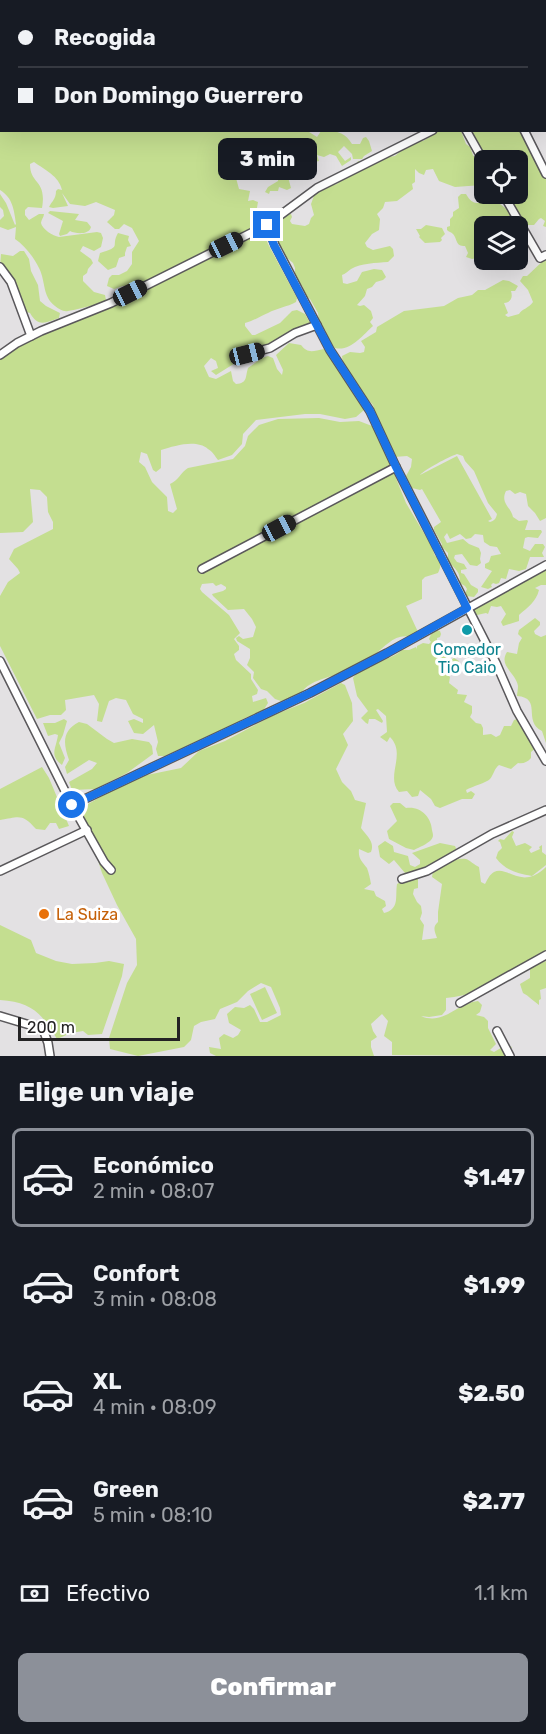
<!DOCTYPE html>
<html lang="es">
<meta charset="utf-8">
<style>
:root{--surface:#171b24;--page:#20242c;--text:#f1f3f6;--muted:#9ea1a6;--line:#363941;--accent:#8c9099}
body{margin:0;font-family:Rubik,sans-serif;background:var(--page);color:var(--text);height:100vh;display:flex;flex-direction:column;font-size:22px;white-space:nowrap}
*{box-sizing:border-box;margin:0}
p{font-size:20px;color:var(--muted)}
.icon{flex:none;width:33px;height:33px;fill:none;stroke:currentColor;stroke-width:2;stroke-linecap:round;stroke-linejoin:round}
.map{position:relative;height:1056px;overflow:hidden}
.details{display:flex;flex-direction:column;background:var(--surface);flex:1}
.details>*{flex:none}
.top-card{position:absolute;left:0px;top:0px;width:546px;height:132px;box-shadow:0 6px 24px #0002;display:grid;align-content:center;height:132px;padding:0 18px;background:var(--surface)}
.buttons{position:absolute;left:474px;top:150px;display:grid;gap:12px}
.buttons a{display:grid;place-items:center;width:54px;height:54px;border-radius:9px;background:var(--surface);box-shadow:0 6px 24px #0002;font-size:30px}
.scale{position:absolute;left:18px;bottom:15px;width:162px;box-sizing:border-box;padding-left:6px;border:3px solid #242324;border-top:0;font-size:16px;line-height:21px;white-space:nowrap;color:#242324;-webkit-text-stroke:4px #fff;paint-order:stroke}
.end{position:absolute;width:27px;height:27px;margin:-14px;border:8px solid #1a73e8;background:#fff;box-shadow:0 0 0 3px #fff}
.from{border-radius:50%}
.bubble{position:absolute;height:42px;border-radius:9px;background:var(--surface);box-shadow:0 6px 24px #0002;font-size:20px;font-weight:800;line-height:42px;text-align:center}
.car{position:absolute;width:18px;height:36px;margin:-18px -9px;border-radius:8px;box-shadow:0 0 4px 2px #0007;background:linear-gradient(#222 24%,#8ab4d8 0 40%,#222 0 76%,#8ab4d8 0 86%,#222 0)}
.top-card b{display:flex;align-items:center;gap:21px;height:57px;font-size:22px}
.top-card b+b{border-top:2px solid var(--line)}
.top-card i{width:15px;height:15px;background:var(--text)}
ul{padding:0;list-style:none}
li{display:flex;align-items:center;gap:18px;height:99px;margin:0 12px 9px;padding:0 6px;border:3px solid transparent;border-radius:9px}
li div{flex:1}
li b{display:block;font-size:22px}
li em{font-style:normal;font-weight:800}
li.active{border-color:var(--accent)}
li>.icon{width:54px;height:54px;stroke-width:1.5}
h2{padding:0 18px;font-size:27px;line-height:72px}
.pay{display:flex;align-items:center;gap:15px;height:66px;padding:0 18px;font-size:22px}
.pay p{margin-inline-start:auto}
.cta{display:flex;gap:12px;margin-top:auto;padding:12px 18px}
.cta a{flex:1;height:69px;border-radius:9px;background:var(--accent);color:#fff;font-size:24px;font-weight:800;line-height:69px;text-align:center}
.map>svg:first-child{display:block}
.green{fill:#c4de90;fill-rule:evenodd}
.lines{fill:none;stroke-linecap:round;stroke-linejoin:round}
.minor-casing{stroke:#5a585b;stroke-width:10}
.minor{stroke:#fff;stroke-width:7}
.route{stroke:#1a73e8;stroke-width:8}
.culture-dot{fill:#0f9aa8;stroke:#fff;stroke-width:2}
.food-dot{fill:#e8710a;stroke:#fff;stroke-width:2}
.labels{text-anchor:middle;stroke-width:6;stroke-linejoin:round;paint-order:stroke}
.culture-label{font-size:16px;fill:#0d838f;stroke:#fff}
.food-label{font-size:16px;fill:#c56008;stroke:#fff;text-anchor:start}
</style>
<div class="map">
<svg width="546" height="1056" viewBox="0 0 546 1056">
<rect width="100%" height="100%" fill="#e3e1e3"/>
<!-- green -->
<g class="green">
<path d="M0 0H42V1L2 2V130H306L317 137 321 131C335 130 345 132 352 144H360L363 138 366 137 369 141 372 151 364 156 362 159H353L352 154 344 146 338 152 345 161 351 157V160L342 166 336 156 330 154 324 157 317 155 319 161C309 164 305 157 296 164L298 169 295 174H289L288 177 291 188 287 190 279 187 278 191H270L269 194 265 192 268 187 278 181V176L275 174 263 175 260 177 249 179 239 175 236 178 239 189 250 191 248 201 253 200 258 202 256 213 263 218V222L146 281 261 232 265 236 268 244 297 298 296 302C287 307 277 308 268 313 259 317 255 320 245 323V326L252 335H255L280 323 292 311 297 310 305 314 310 323 309 328 240 360 216 375 211 371 218 368 216 361 211 358 204 366 209 377 216 379 231 371 233 381 236 384C248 383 245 377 248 368L262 358 268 356 273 358 277 369 282 375 283 370 276 355 289 343 301 345C308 354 313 351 324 349L332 358 364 410 356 417 345 419 320 414H305L256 420 243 434 242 444 232 455 218 460C215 456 212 451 208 449 196 439 175 446 161 450V468L156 472 153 470 147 454 141 452 139 462 145 467 152 482 167 497 168 511 173 513 177 509 170 484C178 481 181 472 188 468L233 459 245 446 248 436 259 425 278 419 319 418 340 422 359 421 372 426 387 456 406 503 431 545 435 556 438 557C441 563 441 567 438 573L425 577 422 580V599L406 606 418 632 411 637C395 633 386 646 374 655 369 658 363 661 358 664 352 667 346 671 341 673 327 678 307 681 300 695L281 701 275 699 267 691 261 689 253 678 254 672 247 665 250 658V649L237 641 236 638 239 636 243 639 253 637 256 627 252 619 244 609 228 610 213 596 212 594 223 591 226 589V587L221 584 216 586 213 583 202 584 200 589 202 592 229 615 240 633 234 639 239 646V650L234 654 236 660 251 674V679L258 690 257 694 252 696 253 702 266 698 268 703 263 711 258 712C251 717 254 715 247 717L241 720 238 725H232L165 756H158L156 749 158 742 154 725 143 734 134 733 128 721 134 719 143 723V719L133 714 126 700 116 698 109 701 102 722 97 721 99 704 94 695 65 700 66 710 61 715H50L37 719 0 646V596L8 582 20 573 18 569 9 559 14 549 53 529V522L48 512 47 497 40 490 30 489 33 522 23 532 0 533V353L29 336 96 305C87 306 77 310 68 311 63 312 59 309 55 306 42 296 46 282 39 268 33 256 25 246 15 239L16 227 8 230 0 227V220L4 216 3 210 0 207V194L6 203 15 225 16 224C14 210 13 198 0 190ZM34 162C45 170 59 176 62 190L58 189 56 191C56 199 52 201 49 207L53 208 68 206 62 193 70 204 85 206 96 202 115 210 114 215 107 222 115 229H119L124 224 132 228 139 241 132 252V264L127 271 119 275H112L109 278 107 286 114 289 123 286H138L106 300 105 295 94 292 83 281V276L87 273 88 269 93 263 91 259 80 251 83 246 94 251 101 247 103 238 101 233 97 232 59 237C53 236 42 229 41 223 41 220 44 217 44 214H39L29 220 25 215V210L28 207 42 208C47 179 30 185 30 164Z"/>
<polygon points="231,0 480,0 478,2 229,1"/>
<path d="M439 131H461L466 144 470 147 473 155 484 169V182L482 185 455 187 439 181 433 169 426 170 424 175 419 173 415 169V182L412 184 413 189 397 201 385 202 383 208 377 214 380 219 379 230 372 234 365 243 367 247 373 250 390 246 393 249 394 256 388 262C376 263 361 263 351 269 348 271 345 274 342 275L343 283 347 284 357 281 362 272 374 269 382 270 386 277 383 280 376 282 372 287 367 289 365 296 357 305 360 306 364 305 371 311 373 318 370 322 373 326C363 335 350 352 335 348L327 338 326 331 319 322 318 313 310 299 304 294 303 287 295 276V268L293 263 285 256 283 249 276 242 274 233 271 229C274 221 283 215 291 214L292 217 290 221 292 224 305 226 309 224 311 218 314 215 311 204 315 193 328 186 337 184 341 179 349 177 358 161 362 162 364 167 382 158 395 156 404 148 409 147 417 141H423Z"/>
<polygon points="471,131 523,131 546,172 546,227 543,226 545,221 541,218 539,219 534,225 525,225 506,194 518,194 518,160 484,160"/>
<path d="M461 194H466C475 210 483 201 493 194H497L500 204 509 211 510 216 517 226H484V259L481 257 472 259 466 257 468 253 465 246C455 246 458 240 453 234 451 232 449 232 447 230V227L450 226V219L453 216V212L459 208 458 197Z"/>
<path d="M50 211 79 214 75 220 87 222 91 227C89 235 76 234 70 231L67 234 60 236 59 234 63 221 50 214 48 213Z"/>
<polygon points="426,225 442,228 445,234 441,238 442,240 440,242 425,243 419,237 420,236 416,229 421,229"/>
<path d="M118 233 129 236 128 240 131 246 127 247 125 253V256L119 258 116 267 108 270 98 261 100 253C123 246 110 247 118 233Z"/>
<path d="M20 251H24L29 259 31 271 38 285 40 301 46 306 60 313 59 318C45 323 38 327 30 313L23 311 0 266 1 254 13 256Z"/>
<path d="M546 258V518L540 521 535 513 528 506 526 494 520 492 515 494 510 490 506 491C500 503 511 507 513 517L519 521 527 520 528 521 525 530H541L542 532 538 538 528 537 525 538 523 548 530 551 535 544H543L545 547 542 553 544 557H530L526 569 519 571 509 569 506 579 501 578 499 583 496 584 493 583 491 585 492 587 488 589 481 587 492 571 485 568V564L489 562 491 556 501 554 497 547 490 546 484 542 483 535 475 534 471 538 466 539 460 534 450 539 447 533 444 537 447 543 463 539 469 544 479 548 481 553 480 559 481 563 477 566 470 565 462 554 455 555 454 558 457 562 464 564 467 569 461 570V573L464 574 471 585 478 589V592L474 597 466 596 465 594 467 589 465 586 460 583C460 571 456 570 448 561V553L442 547V544L434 530V527L441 522 422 489 420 490 412 488 406 476 411 467 412 459 407 456 394 457 393 454 394 452 386 441 384 431 377 420 373 405 354 383 343 364 342 356 350 352 360 353 364 352 365 347 361 341 376 332 377 327 404 311 444 306 458 298 472 295 478 290H485L503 280 509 281 518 286 515 291H511C513 298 511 302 504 303L508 313 505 315 508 317 519 314C522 309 529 308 533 302L528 290 520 281 523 276H527ZM457 454 463 456 465 461 474 471 488 503 497 514C496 519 494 521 490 522L488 521 492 519 457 456 420 475C426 469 448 457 457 454Z"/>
<path d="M546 570V585H541L535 588 539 590C536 602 528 607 519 615V621L503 626 501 622 506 614 501 606 497 607 491 606 488 614 486 613 477 615 473 613 474 610 482 605 490 602 489 600 526 577 536 576 538 572Z"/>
<path d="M535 618 540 622V625L534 631 535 634 541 637 546 635V743L542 731C522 721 543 698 517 696 517 693 518 690 518 686 516 673 498 666 507 652L517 654 519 643 522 638 518 634 519 630Z"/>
<path d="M435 630 440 631 441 634 440 637 437 638V649L440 652C444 647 450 646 455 643L456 646 453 649 452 653 447 652 446 660 447 662 454 658 459 661 454 669 444 668 442 670 450 677 449 683 458 690 457 694 467 695 464 702 472 706V713L470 717 476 723 481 724 483 728V735L491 734 496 737 500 735 504 726H511L514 720 517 719 520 721 519 725 523 727V730L537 747 531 752V758C528 762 523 764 518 763L511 769 499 765C494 769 494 774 490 779 486 783 473 786 466 790L467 793 471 791 475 794 472 799H462L440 808 435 806 431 799 420 790 418 796 412 797 407 791 399 792C385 776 407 754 390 737L387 742 380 737 387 732 386 716 378 709 376 710 383 721 382 723 375 719H369L368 724 366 723 361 718 368 711 357 696 353 678 360 669 369 666 370 668C380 659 393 659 402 650H409L416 647 417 649V646L423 643 429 644 431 642 429 639 432 632Z"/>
<path d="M341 683 345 685 352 703 353 721 343 734 348 745 336 769 342 782 351 791 355 800 366 803 361 828C367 836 375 842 371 852L368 853 359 849C358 859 362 861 367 868 369 873 370 879 371 884L364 889 374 891 376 896 385 901 386 906 382 909 384 913C400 909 395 897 397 884L402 881 418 878V888L414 889 413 894 417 902 421 906 422 913 420 919 424 925 422 940 437 938C435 932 432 927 438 922V912L442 884 432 877 433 871C441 866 456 857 466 859 470 860 474 865 479 867L481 882 485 884C487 880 490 874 494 872 508 865 521 891 546 867V952L477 992C467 994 457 997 446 998V1010L442 1015 429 1017 421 1016C443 1026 457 1003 478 1001L482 1005 480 1012 476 1015 484 1017 488 1021V1028L496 1044 490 1050 494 1052 506 1045 512 1047 505 1056 392 1055V1042L384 1036 388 1021 382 1014 371 1024 373 1031 377 1037 371 1041V1047L374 1056H216L210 1053 209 1047 221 1049 219 1038 224 1034 233 1038 238 1035 241 1030 229 1023 227 1014 235 1007 244 1008 250 1005 254 1009 260 1022H267L281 1015 280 1008 271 987 261 983 248 991 237 1002 220 1009 215 1019 201 1022 194 1026 191 1040 184 1047 138 1056 110 1049 109 1038 127 983 137 965 136 939 117 905 102 873 81 808 118 787 147 775 181 768 199 751 225 741 274 715 304 703Z"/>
<path d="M64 719 67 721 63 735 59 743 65 758 62 765C49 755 56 749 58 735L55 734 48 736 43 723H55Z"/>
<path d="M79 722 87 724 107 739 114 743 132 739 149 742 152 746 153 754 127 773 95 789 72 790 69 782 92 769 97 763 89 760 67 774 65 767 69 760C63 743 62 731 79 722Z"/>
<path d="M42 767 49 778 69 826 59 829 56 823H50L45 830 36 829C22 813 19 817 0 820V789Z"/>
<path d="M393 803H400L406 808C421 806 431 817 432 830 433 835 434 836 431 840 427 844 420 847 414 850L406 848 389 839 387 831 397 821 390 806Z"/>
<path d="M512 831 514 832 512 837 516 846 525 843 532 847 529 850 531 853 540 849 539 847 542 845V852L546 855V865L532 876C517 873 506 871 496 858L498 852 502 848 500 842 498 841 500 839 504 840Z"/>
<polygon points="385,841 393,846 394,852 408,856 410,865 415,867 420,864 420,860 412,853 440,843 455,846 457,851 426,871 416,871 405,873 394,860 389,864 380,857 378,846"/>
<path d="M0 925 31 940 36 953 56 961 72 964 95 963 109 961 124 964 122 976 102 1034 88 1035 83 1031 71 1033 57 1039C42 1013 31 1002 0 1000Z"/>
<path d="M546 961V988L540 990 541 999 539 1000V1005C533 1001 529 996 523 993L520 984 530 978V969L536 965Z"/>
<polygon points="265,987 277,1013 262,1020 250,994"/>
</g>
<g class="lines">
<!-- minor casing -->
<g class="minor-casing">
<g id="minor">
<polyline points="544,74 546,73"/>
<polyline points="466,130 484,162"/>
<polyline points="524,130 546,174"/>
<polyline points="503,194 540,258 546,255"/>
<polyline points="267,225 275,245 330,350 370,411 396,467 496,663 517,711 546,761"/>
<polyline points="0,267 11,282 31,336"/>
<polyline points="247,354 270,348 295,333 317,325"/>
<polyline points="0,355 17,343 41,331 111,303 267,225 317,188 433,130"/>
<polyline points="202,569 396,467"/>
<polyline points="0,661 72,805 104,862 111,870"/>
<polyline points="72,805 310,693 387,653 546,565"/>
<polyline points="0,871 87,830"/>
<polyline points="402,879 427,871 492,834 546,810"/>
<polyline points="460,1003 546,955"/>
<polyline points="0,1016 43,1029 48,1043 50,1056"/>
<polyline points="497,1031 510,1056"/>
</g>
</g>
<!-- minor -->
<use href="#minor" class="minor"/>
</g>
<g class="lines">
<!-- route -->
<polyline class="route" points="72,805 310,693 387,653 467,608 396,467 370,411 330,350 274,245 267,225"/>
</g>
<!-- markers -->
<circle class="culture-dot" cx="467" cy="630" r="6"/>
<circle class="food-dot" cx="44" cy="914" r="6"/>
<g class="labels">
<!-- culture labels -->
<g class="culture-label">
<text x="467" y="655">Comedor<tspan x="467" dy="18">Tio Caio</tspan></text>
</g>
<!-- food labels -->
<g class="food-label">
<text x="56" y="920">La Suiza</text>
</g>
</g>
</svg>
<div class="buttons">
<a><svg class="icon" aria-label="locate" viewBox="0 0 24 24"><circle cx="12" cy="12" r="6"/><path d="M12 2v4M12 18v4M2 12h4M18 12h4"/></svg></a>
<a><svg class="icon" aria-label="layers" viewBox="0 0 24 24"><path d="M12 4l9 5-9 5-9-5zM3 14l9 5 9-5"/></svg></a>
</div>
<div class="scale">200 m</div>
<i class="end from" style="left:72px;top:805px"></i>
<i class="end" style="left:267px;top:225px"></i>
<div class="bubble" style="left:218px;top:138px;width:99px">3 min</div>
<i class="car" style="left:226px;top:245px;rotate:64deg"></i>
<i class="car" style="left:130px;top:293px;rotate:63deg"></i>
<i class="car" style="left:247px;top:354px;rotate:76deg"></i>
<i class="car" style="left:279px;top:528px;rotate:62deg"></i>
<div class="top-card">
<b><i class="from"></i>Recogida</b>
<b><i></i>Don Domingo Guerrero</b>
</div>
</div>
<section class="details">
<h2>Elige un viaje</h2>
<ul>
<li class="active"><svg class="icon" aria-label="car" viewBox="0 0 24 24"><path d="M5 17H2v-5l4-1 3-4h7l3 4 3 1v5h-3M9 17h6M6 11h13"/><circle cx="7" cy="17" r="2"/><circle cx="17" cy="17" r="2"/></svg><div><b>Económico</b><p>2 min · 08:07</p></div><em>$1.47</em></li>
<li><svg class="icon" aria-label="car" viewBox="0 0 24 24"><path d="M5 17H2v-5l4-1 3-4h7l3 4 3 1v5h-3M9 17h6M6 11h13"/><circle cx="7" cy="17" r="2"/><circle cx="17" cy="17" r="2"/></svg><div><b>Confort</b><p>3 min · 08:08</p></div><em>$1.99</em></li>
<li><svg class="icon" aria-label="car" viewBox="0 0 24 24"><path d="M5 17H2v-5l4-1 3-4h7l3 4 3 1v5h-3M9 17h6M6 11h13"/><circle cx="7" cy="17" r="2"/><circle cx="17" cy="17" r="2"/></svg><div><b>XL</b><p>4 min · 08:09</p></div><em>$2.50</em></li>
<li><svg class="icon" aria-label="car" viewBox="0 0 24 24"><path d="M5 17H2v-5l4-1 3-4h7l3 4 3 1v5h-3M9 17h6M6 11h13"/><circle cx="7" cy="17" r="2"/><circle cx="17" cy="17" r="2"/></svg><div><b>Green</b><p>5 min · 08:10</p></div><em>$2.77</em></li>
</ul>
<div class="pay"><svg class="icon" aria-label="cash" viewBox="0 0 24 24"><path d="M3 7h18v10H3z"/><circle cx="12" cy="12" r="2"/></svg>Efectivo<p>1.1 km</p></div>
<div class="cta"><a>Confirmar</a></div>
</section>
